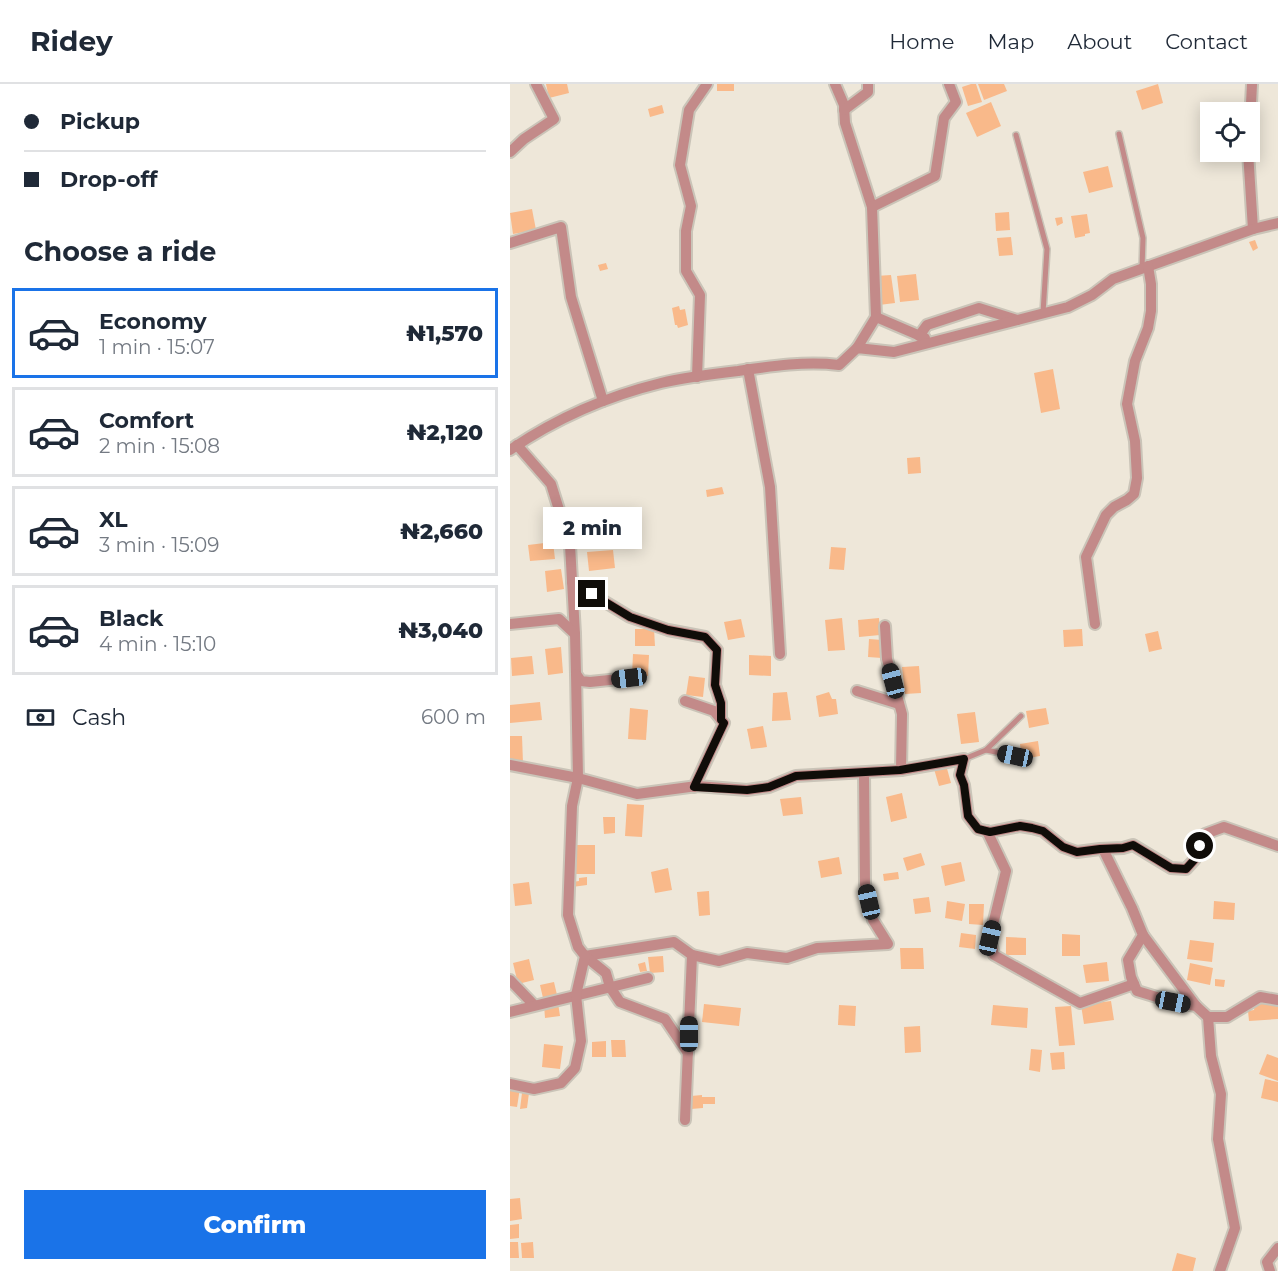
<!DOCTYPE html>
<meta charset="utf-8">
<style>
:root{--surface:#fff;--page:#f6f6f7;--text:#1f2937;--muted:#747a83;--line:#e0e1e3;--accent:#1a73e8}
body{margin:0;font-family:Montserrat,sans-serif;background:var(--page);color:var(--text);height:100vh;display:flex;flex-direction:column;font-size:22px;white-space:nowrap}
*{box-sizing:border-box;margin:0}
p{font-size:20px;color:var(--muted)}
.icon{flex:none;width:33px;height:33px;fill:none;stroke:currentColor;stroke-width:2;stroke-linecap:round;stroke-linejoin:round}
.map{position:relative;flex:1;overflow:hidden}
.panel{display:flex;flex-direction:column;background:var(--surface);width:510px}
.panel>*{flex:none}
.top-card{display:grid;align-content:center;height:132px;padding:0 24px;background:var(--surface)}
.buttons{position:absolute;left:690px;top:18px;display:grid;gap:12px}
.buttons a{display:grid;place-items:center;width:60px;height:60px;border-radius:0px;background:var(--surface);box-shadow:0 3px 15px #0003;font-size:30px}
.end{position:absolute;width:27px;height:27px;margin:-14px;border:8px solid #100d09;background:#fff;box-shadow:0 0 0 3px #fff}
.from{border-radius:50%}
.bubble{position:absolute;height:42px;border-radius:0px;background:var(--surface);box-shadow:0 3px 15px #0003;font-size:20px;font-weight:800;line-height:42px;text-align:center}
.car{position:absolute;width:18px;height:36px;margin:-18px -9px;border-radius:8px;box-shadow:0 0 4px 2px #0007;background:linear-gradient(#222 24%,#8ab4d8 0 40%,#222 0 76%,#8ab4d8 0 86%,#222 0)}
.top-card b{display:flex;align-items:center;gap:21px;height:57px;font-size:22px}
.top-card b+b{border-top:2px solid var(--line)}
.top-card i{width:15px;height:15px;background:var(--text)}
ul{padding:0;list-style:none}
li{display:flex;align-items:center;gap:18px;height:90px;margin:0 12px 9px;padding:0 12px;border:3px solid var(--line);border-radius:0px}
li div{flex:1}
li b{display:block;font-size:22px}
li em{font-style:normal;font-weight:800}
li.selected{border-color:var(--accent)}
li>.icon{width:54px;height:54px;stroke-width:1.5}
h2{padding:0 24px;font-size:27px;line-height:72px}
.pay{display:flex;align-items:center;gap:15px;height:66px;padding:0 24px;font-size:22px}
.pay p{margin-inline-start:auto}
.action{display:flex;gap:12px;margin-top:auto;padding:12px 24px}
.action a{flex:1;height:69px;border-radius:0px;background:var(--accent);color:#fff;font-size:24px;font-weight:800;line-height:69px;text-align:center}
header{display:flex;align-items:center;gap:36px;box-sizing:border-box;height:84px;padding:0 30px;background:var(--surface);border-bottom:2px solid var(--line)}
header strong{font-size:28px}
nav{display:flex;gap:33px;margin-inline-start:auto;font-size:21px}
main{display:flex;flex:1;min-height:0}
.map>svg:first-child{display:block}
.building{fill:#f9b98a}
.lines{fill:none;stroke-linecap:round;stroke-linejoin:round}
.lane-casing{stroke:#cac4b8;stroke-width:8}
.street-casing{stroke:#cac4b8;stroke-width:14}
.lane{stroke:#c38a89;stroke-width:5}
.street{stroke:#c38a89;stroke-width:10}
.route{stroke:#100d09;stroke-width:8}
</style>
<header>
<strong>Ridey</strong>
<nav><a>Home</a><a>Map</a><a>About</a><a>Contact</a></nav>
</header>
<main>
<section class="panel">
<div class="top-card">
<b><i class="from"></i>Pickup</b>
<b><i></i>Drop-off</b>
</div>
<h2>Choose a ride</h2>
<ul>
<li class="selected"><svg class="icon" aria-label="car" viewBox="0 0 24 24"><path d="M5 17H2v-5l4-1 3-4h7l3 4 3 1v5h-3M9 17h6M6 11h13"/><circle cx="7" cy="17" r="2"/><circle cx="17" cy="17" r="2"/></svg><div><b>Economy</b><p>1 min · 15:07</p></div><em>₦1,570</em></li>
<li><svg class="icon" aria-label="car" viewBox="0 0 24 24"><path d="M5 17H2v-5l4-1 3-4h7l3 4 3 1v5h-3M9 17h6M6 11h13"/><circle cx="7" cy="17" r="2"/><circle cx="17" cy="17" r="2"/></svg><div><b>Comfort</b><p>2 min · 15:08</p></div><em>₦2,120</em></li>
<li><svg class="icon" aria-label="car" viewBox="0 0 24 24"><path d="M5 17H2v-5l4-1 3-4h7l3 4 3 1v5h-3M9 17h6M6 11h13"/><circle cx="7" cy="17" r="2"/><circle cx="17" cy="17" r="2"/></svg><div><b>XL</b><p>3 min · 15:09</p></div><em>₦2,660</em></li>
<li><svg class="icon" aria-label="car" viewBox="0 0 24 24"><path d="M5 17H2v-5l4-1 3-4h7l3 4 3 1v5h-3M9 17h6M6 11h13"/><circle cx="7" cy="17" r="2"/><circle cx="17" cy="17" r="2"/></svg><div><b>Black</b><p>4 min · 15:10</p></div><em>₦3,040</em></li>
</ul>
<div class="pay"><svg class="icon" aria-label="cash" viewBox="0 0 24 24"><path d="M3 7h18v10H3z"/><circle cx="12" cy="12" r="2"/></svg>Cash<p>600 m</p></div>
<div class="action"><a>Confirm</a></div>
</section>
<div class="map">
<svg width="768" height="1187" viewBox="0 0 768 1187">
<rect width="100%" height="100%" fill="#eee7d9"/>
<!-- building -->
<g class="building">
<polygon points="36,0 57,0 59,9 39,14"/>
<rect x="207" y="0" width="17" height="7"/>
<polygon points="461,0 466,0 472,18 458,22 452,3"/>
<polygon points="468,0 494,0 497,7 474,16"/>
<polygon points="648,0 653,19 632,26 626,7"/>
<polygon points="481,18 491,42 467,53 456,29"/>
<polygon points="152,21 154,29 140,33 138,25"/>
<polygon points="598,82 603,103 579,109 573,88"/>
<polygon points="22,125 26,146 3,150 0,129"/>
<polygon points="499,128 500,146 486,147 485,129"/>
<polygon points="577,130 580,149 575,150 575,152 565,154 561,132"/>
<polygon points="552,133 553,139 547,142 545,134"/>
<polygon points="501,153 503,171 489,172 487,154"/>
<polygon points="745,156 748,164 743,167 739,158"/>
<polygon points="96,179 98,185 90,187 88,181"/>
<polygon points="406,190 409,216 390,218 387,192"/>
<polygon points="381,191 385,219 369,221 366,192"/>
<polygon points="169,222 170,226 175,225 178,241 168,244 167,241 165,241 162,224"/>
<polygon points="543,285 550,325 531,329 524,289"/>
<polygon points="410,373 411,389 398,390 397,374"/>
<polygon points="212,403 214,410 197,413 196,406"/>
<polygon points="43,458 45,475 20,477 18,461"/>
<polygon points="321,463 336,464 334,486 319,485"/>
<polygon points="103,466 105,484 79,487 77,468"/>
<polygon points="51,485 54,505 37,508 35,487"/>
<polygon points="332,534 335,566 318,567 315,536"/>
<polygon points="369,534 370,551 349,553 348,536"/>
<polygon points="231,535 235,553 218,556 214,538"/>
<polygon points="125,545 144,545 145,562 125,562"/>
<polygon points="572,545 573,562 554,563 553,546"/>
<polygon points="648,547 652,565 639,568 635,550"/>
<polygon points="359,555 372,556 372,574 358,573"/>
<polygon points="51,563 53,589 38,591 35,565"/>
<polygon points="123,570 139,571 138,592 122,591"/>
<polygon points="239,571 261,572 261,592 239,591"/>
<polygon points="22,572 24,590 2,592 1,574"/>
<polygon points="409,582 411,609 395,610 392,583"/>
<polygon points="179,592 195,594 193,613 176,611"/>
<polygon points="277,608 281,636 262,637 263,609"/>
<polygon points="319,608 322,615 326,615 328,630 309,633 306,612"/>
<polygon points="30,618 32,636 0,639 0,621"/>
<polygon points="120,624 138,626 136,656 118,655"/>
<polygon points="536,624 539,640 519,644 516,627"/>
<polygon points="465,628 469,658 451,660 447,630"/>
<polygon points="253,642 257,663 241,665 237,645"/>
<polygon points="0,652 12,652 13,679 0,679"/>
<polygon points="528,657 530,672 512,675 510,660"/>
<polygon points="436,681 441,699 429,702 424,685"/>
<polygon points="392,709 397,734 381,738 376,713"/>
<polygon points="291,713 293,730 273,732 270,715"/>
<polygon points="117,720 134,721 132,753 115,752"/>
<polygon points="93,733 105,733 105,749 94,750"/>
<polygon points="67,761 85,761 85,790 66,790"/>
<polygon points="411,769 415,781 397,787 393,774"/>
<polygon points="329,773 332,790 311,794 308,777"/>
<polygon points="451,778 455,797 435,802 431,782"/>
<polygon points="158,784 162,806 145,809 141,788"/>
<polygon points="388,788 389,795 374,797 373,790"/>
<polygon points="77,793 77,801 62,803 62,798 69,797 69,794"/>
<polygon points="19,798 22,820 5,822 3,800"/>
<polygon points="199,807 200,831 189,832 187,808"/>
<polygon points="419,813 421,828 405,830 403,815"/>
<polygon points="437,817 455,820 452,837 435,834"/>
<polygon points="704,817 725,819 724,836 703,835"/>
<polygon points="459,820 474,820 473,841 459,840"/>
<polygon points="451,849 466,851 465,865 449,863"/>
<polygon points="552,850 570,851 570,872 552,872"/>
<polygon points="496,853 516,854 516,871 496,871"/>
<polygon points="680,856 704,859 702,878 677,875"/>
<polygon points="390,864 413,864 414,885 391,885"/>
<polygon points="153,872 154,888 140,889 138,873"/>
<polygon points="19,875 24,896 8,900 3,879"/>
<polygon points="135,878 137,887 130,888 128,880"/>
<polygon points="597,878 599,897 576,899 573,881"/>
<polygon points="680,879 703,884 700,901 677,896"/>
<polygon points="705,895 715,896 714,903 705,902"/>
<polygon points="44,898 47,911 33,914 30,901"/>
<polygon points="601,917 604,936 574,940 571,921"/>
<polygon points="768,917 768,935 739,937 738,927 744,926 745,919"/>
<polygon points="48,919 50,932 35,934 34,921"/>
<polygon points="194,920 231,924 229,942 192,938"/>
<polygon points="329,921 346,922 345,942 328,941"/>
<polygon points="483,921 518,924 517,944 481,941"/>
<polygon points="561,922 565,961 549,962 545,923"/>
<polygon points="410,942 411,968 395,969 394,943"/>
<polygon points="101,956 115,956 116,973 102,973"/>
<polygon points="96,957 96,973 82,973 82,958"/>
<polygon points="34,960 53,962 50,985 32,983"/>
<polygon points="521,965 532,966 530,988 519,986"/>
<polygon points="554,968 555,985 542,986 540,969"/>
<polygon points="757,970 768,974 768,997 749,990"/>
<polygon points="755,995 768,998 768,1018 751,1014"/>
<polygon points="0,1003 10,1004 7,1023 0,1022"/>
<polygon points="12,1009 19,1009 17,1024 10,1025"/>
<polygon points="192,1011 192,1013 205,1013 205,1020 193,1020 193,1024 181,1025 181,1012"/>
<polygon points="10,1114 12,1135 0,1137 0,1115"/>
<polygon points="9,1140 9,1154 0,1155 0,1141"/>
<polygon points="0,1158 8,1158 9,1174 0,1174"/>
<polygon points="23,1158 24,1174 12,1174 11,1159"/>
<polygon points="667,1169 686,1174 683,1187 662,1187"/>
</g>
<g class="lines">
<!-- lane casing -->
<g class="lane-casing">
<g id="lane">
<polyline points="609,50 633,154 632,185"/>
<polyline points="506,51 537,165 533,229"/>
<polyline points="476,666 505,672"/>
<polyline points="454,675 476,666 511,632"/>
</g>
</g>
<!-- street casing -->
<g class="street-casing">
<g id="street">
<polyline points="325,0 334,21 335,39 362,123 366,233"/>
<polyline points="334,26 358,8 358,0"/>
<polyline points="740,40 742,0"/>
<polyline points="0,68 14,55 44,35 26,0"/>
<polyline points="738,68 743,145"/>
<polyline points="362,123 425,92 434,34 446,18 439,0"/>
<polyline points="0,159 51,143 61,213 93,317"/>
<polyline points="409,252 417,241 469,224 507,236"/>
<polyline points="347,264 366,233 415,254"/>
<polyline points="238,285 260,403 270,570"/>
<polyline points="187,293 190,211 176,187 176,147 181,122 170,81 179,26 197,0"/>
<polyline points="7,361 41,400 60,461 65,550"/>
<path d="M0 366C45 335 98 312 151 299 176 293 202 290 228 287 262 282 295 277 329 281L347 264 384 268 558 223 582 211 603 195 743 145 768 139"/>
<polyline points="62,498 120,533 158,546 195,553 207,566 205,601 211,619 211,636"/>
<polyline points="0,540 49,535 65,550 66,590 71,597 80,598 119,594"/>
<polyline points="585,540 576,473 596,431 604,423 617,416 624,410 627,394 625,357 617,320 625,277 638,244 641,227 641,200 638,182"/>
<polyline points="375,542 377,575 392,630 391,686"/>
<polyline points="347,607 389,620"/>
<polyline points="175,617 204,627 214,639 184,703"/>
<polyline points="0,681 68,694 127,710 187,702 237,706 259,703 286,692 391,686 454,675 450,691 454,701 458,732 468,745 480,748 510,742 522,744 533,747 553,763 567,768 590,765 613,764 623,761 661,784 676,785 685,775 695,750 714,743 768,762"/>
<polyline points="477,747 496,787 480,853 484,871 570,919 624,900"/>
<polyline points="593,765 622,824 633,851 618,876 621,893 627,907 663,918 686,922 698,933 701,972 711,1010 708,1055 725,1144 710,1187"/>
<polyline points="633,851 686,922"/>
<polyline points="182,871 209,877 237,869 277,874 307,864 378,860 363,836 355,800 354,689"/>
<polyline points="75,872 164,858 182,871 175,1036"/>
<polyline points="75,872 96,889 100,903 110,918 155,935 178,969"/>
<polyline points="0,896 24,921"/>
<polyline points="0,928 138,894"/>
<polyline points="698,933 717,933 750,913 768,916"/>
<polyline points="0,1000 24,1005 51,999 65,984 71,957 66,911 75,872 68,863 58,831 62,722 68,694 66,590"/>
<polyline points="760,1187 757,1178 768,1164"/>
</g>
</g>
<!-- lane -->
<use href="#lane" class="lane"/>
<!-- street -->
<use href="#street" class="street"/>
</g>
<g class="lines">
<!-- route -->
<polyline class="route" points="82,510 120,533 158,546 195,553 207,566 205,601 211,619 211,636 214,639 184,703 237,706 259,703 286,692 390,686 454,675 450,691 454,701 458,732 468,745 480,748 510,742 522,744 533,747 553,763 567,768 590,765 613,764 623,761 661,784 676,785 685,775 690,762"/>
</g>
</svg>
<div class="buttons">
<a><svg class="icon" aria-label="locate" viewBox="0 0 24 24"><circle cx="12" cy="12" r="6"/><path d="M12 2v4M12 18v4M2 12h4M18 12h4"/></svg></a>
</div>
<i class="end from" style="left:690px;top:762px"></i>
<i class="end" style="left:82px;top:510px"></i>
<div class="bubble" style="left:33px;top:423px;width:99px">2 min</div>
<i class="car" style="left:119px;top:594px;rotate:263deg"></i>
<i class="car" style="left:383px;top:597px;rotate:345deg"></i>
<i class="car" style="left:505px;top:672px;rotate:282deg"></i>
<i class="car" style="left:359px;top:818px;rotate:347deg"></i>
<i class="car" style="left:480px;top:854px;rotate:13deg"></i>
<i class="car" style="left:663px;top:918px;rotate:101deg"></i>
<i class="car" style="left:179px;top:950px;rotate:0deg"></i>
</div>
</main>
